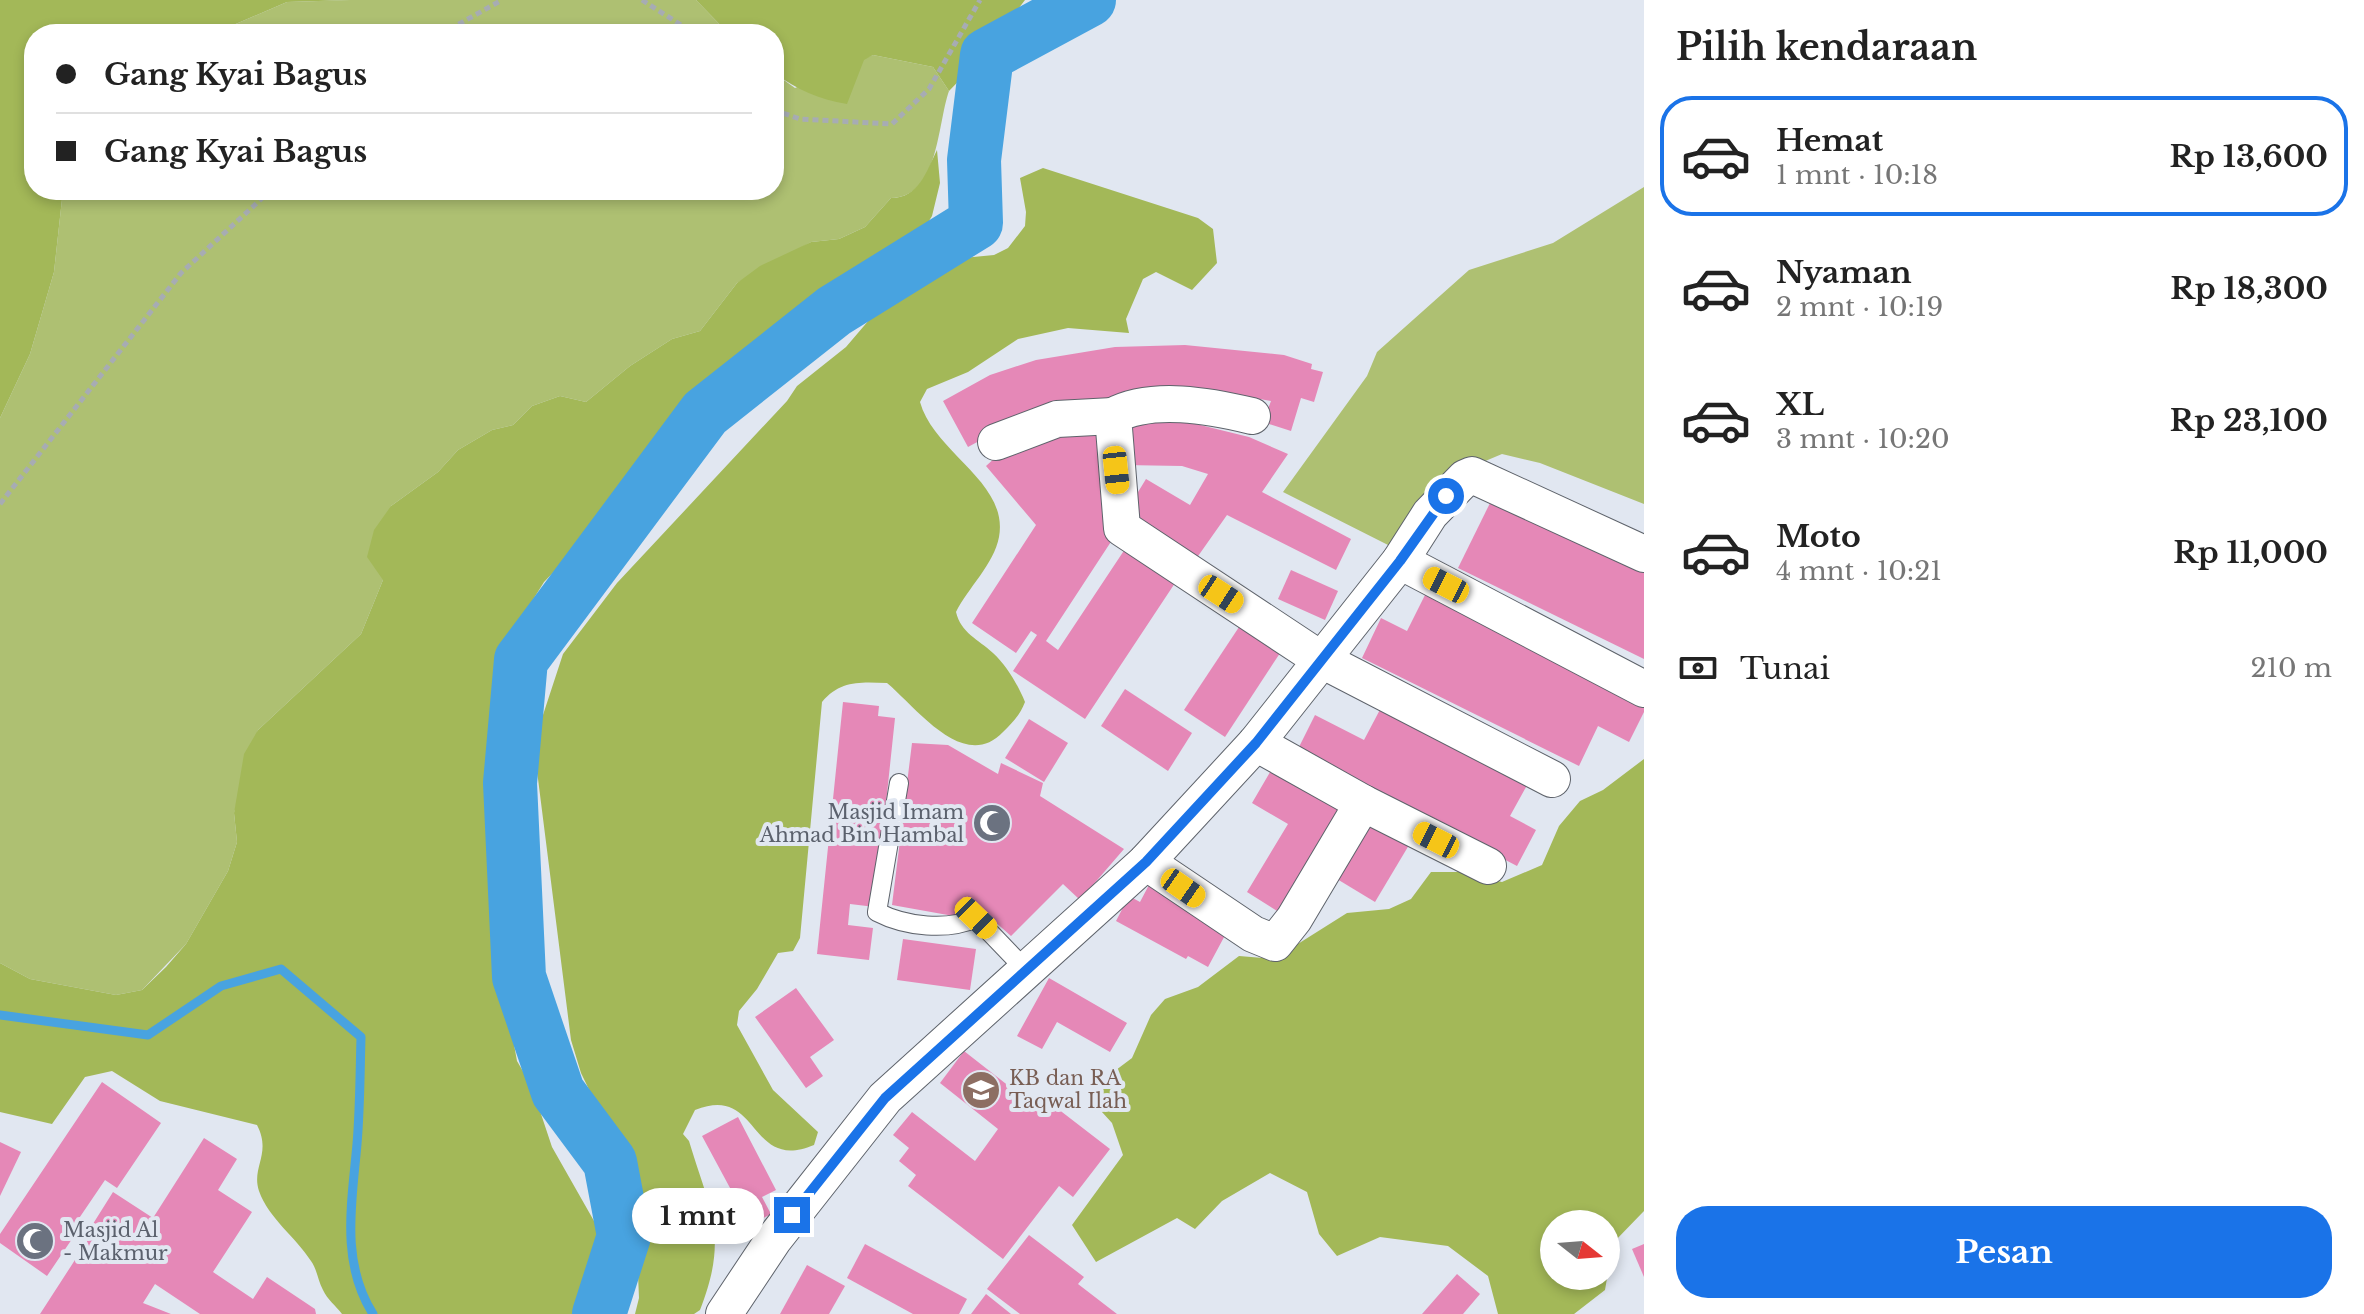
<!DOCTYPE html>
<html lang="id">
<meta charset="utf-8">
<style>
:root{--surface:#fff;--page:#f6f6f6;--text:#222;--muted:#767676;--line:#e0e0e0;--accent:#1a73e8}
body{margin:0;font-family:"Libre Baskerville",serif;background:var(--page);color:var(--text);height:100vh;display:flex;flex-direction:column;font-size:30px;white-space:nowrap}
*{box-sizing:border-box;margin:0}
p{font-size:26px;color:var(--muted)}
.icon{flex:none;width:44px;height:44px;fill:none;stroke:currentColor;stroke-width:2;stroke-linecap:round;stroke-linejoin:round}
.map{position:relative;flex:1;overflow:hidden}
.sheet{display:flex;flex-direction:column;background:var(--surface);width:720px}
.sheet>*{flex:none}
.banner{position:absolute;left:24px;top:24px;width:760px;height:176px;border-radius:32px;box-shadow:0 4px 12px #0003;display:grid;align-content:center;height:176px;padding:0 32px;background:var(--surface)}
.needle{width:52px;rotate:107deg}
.buttons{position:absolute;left:1540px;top:1210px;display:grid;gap:16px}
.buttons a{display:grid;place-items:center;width:80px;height:80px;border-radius:50%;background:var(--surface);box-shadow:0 4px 12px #0003;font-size:40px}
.end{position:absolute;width:36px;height:36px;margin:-18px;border:10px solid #1a73e8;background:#fff;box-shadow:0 0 0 4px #fff}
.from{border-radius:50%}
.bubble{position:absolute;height:56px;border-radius:28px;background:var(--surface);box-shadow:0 4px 12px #0003;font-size:26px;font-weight:700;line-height:56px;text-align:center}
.car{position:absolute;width:24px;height:48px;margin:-24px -12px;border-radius:10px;box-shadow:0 0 6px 2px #0007;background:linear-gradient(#f5c518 24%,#345 0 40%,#f5c518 0 76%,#345 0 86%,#f5c518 0)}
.banner b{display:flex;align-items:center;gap:28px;height:76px;font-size:30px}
.banner b+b{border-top:2px solid var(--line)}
.banner i{width:20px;height:20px;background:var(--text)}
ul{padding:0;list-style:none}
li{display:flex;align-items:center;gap:24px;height:120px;margin:0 16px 12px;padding:0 16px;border:4px solid transparent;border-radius:32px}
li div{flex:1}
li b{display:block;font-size:30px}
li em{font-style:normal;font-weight:700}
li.selected{border-color:var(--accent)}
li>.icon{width:72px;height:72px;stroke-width:1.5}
h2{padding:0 32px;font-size:36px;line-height:96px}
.pay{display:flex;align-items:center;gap:20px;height:88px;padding:0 32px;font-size:30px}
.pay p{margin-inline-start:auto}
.primary-button{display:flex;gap:16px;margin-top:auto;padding:16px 32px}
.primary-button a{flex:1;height:92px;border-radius:32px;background:var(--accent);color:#fff;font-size:32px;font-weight:700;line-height:92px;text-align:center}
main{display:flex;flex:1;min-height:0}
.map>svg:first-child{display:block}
.green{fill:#aec072}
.forest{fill:#a3b858;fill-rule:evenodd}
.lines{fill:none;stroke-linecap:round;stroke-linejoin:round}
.stream{stroke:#48a3e0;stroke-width:9}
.river{stroke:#48a3e0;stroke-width:54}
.building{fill:#e588b7}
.lane-casing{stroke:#5e636b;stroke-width:20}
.street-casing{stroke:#5e636b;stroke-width:38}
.path{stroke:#a7acb3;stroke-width:5;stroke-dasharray:6 4;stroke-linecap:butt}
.lane{stroke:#fff;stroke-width:18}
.street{stroke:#fff;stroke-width:36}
.route{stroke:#1a73e8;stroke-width:10}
.labels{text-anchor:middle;stroke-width:8;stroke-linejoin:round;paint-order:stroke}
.worship-label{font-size:20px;fill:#5b616d;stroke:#e1e7f1;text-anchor:end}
.education-label{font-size:20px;fill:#785e54;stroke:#e1e7f1;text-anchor:start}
</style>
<main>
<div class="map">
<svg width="1644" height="1314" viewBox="0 0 1644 1314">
<rect width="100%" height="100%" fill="#e1e7f1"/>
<!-- green -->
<g class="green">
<polygon points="350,0 696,0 729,34 222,34 231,26 287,2"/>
<path d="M873 55 933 67 949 91C937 125 939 197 891 198L865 227 839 239 811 242 737 283 700 331 672 339 630 366 586 402 560 396 532 406 513 425 492 430 458 450 438 472 391 506 383 580 361 634 258 730 234 813 237 842 228 871 186 944 142 990 116 995 30 979 0 963V418L30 354 54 272 63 190H774V73L795 88Z"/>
<polygon points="1644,187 1644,504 1540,463 1502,454 1445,478 1394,548 1283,492 1367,376 1377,352 1469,270 1553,243"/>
</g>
<!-- forest -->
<g class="forest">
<polygon points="0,0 350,0 287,2 231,26 222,34 34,34 34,190 63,190 54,272 30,354 0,418"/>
<path d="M696 0H1025L977 62 949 91 933 67 873 55 864 60 847 104C818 99 798 90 774 73V34H729Z"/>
<path d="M937 150 940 183 932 216 913 247 824 302 719 374 590 534 544 582 529 606 517 636 497 756 492 866 501 973 517 1061 532 1087 552 1147 598 1228 586 1314H342C336 1306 327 1299 323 1290 318 1281 317 1269 311 1261 295 1236 269 1219 259 1191 251 1167 272 1154 257 1125L160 1101 112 1071 85 1077 52 1124 0 1112V963L30 979 116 995 142 990 166 967 186 944 228 871 237 842 234 813 244 754 258 730 361 634 383 580 367 557 374 530 391 506 438 472 458 450 492 430 513 425 532 406 560 396 586 402 630 366 672 339 700 331 737 283 760 266 811 242 839 239 865 227 891 198C919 198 926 172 937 150Z"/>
<path d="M1043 168 1198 218 1213 229 1217 263 1192 290 1156 272 1143 279 1126 319 1129 333 1068 328 1018 339 968 372 927 389 920 402C934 453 1009 482 999 537 994 564 968 588 956 612 961 633 978 639 993 653 1007 666 1018 685 1025 702 1020 715 1013 722 1003 732 964 773 917 708 887 683 861 682 840 680 822 702L800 938 793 951 778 953 757 989 739 1011 737 1025 773 1090 818 1132 814 1145C747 1173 761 1083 695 1110L683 1134 689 1141C710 1211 729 1236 700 1310L694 1314H635L639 1298 635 1202 629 1172 581 1073 571 1040 536 763 542 718 563 654 617 583 787 401 797 386 846 347 875 313 915 287 934 267 963 258 994 255 1008 248 1025 226 1026 212 1020 178Z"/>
<path d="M1644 759V1211L1613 1243 1605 1290 1574 1314H1498L1488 1276 1448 1246 1380 1237 1337 1256 1319 1234 1307 1192 1270 1173 1222 1201 1195 1229 1177 1218 1096 1262 1072 1225 1123 1155 1112 1123 1091 1100 1096 1085 1132 1058 1151 1015 1165 999 1198 987 1239 956 1274 959 1347 913 1389 909 1411 899 1431 872H1461L1502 882 1542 865 1559 826 1580 801 1603 790ZM1554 1224H1606V1276H1554Z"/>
</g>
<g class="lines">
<!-- stream -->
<path class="stream" d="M0 1015 148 1035 221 986 281 969 361 1037C360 1073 360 1109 357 1144 352 1202 340 1262 373 1314"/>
<!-- river -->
<polyline class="river" points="599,1314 624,1236 610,1162 558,1092 519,977 510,783 521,660 705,413 834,311 976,223 974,160 987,55 1089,0"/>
</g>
<!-- building -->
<g class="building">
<polygon points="1185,345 1284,355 1312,364 1311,369 1323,372 1314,402 1301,398 1291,431 1263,422 1271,401 1208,390 1016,421 968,447 943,401 990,375 1036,360 1115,347"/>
<polygon points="1124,421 1188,422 1249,437 1288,454 1262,492 1351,539 1336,570 1227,515 1196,559 1124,515 1146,479 1190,505 1208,474 1182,466 1124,465"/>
<polygon points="1104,427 1118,531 1046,641 1058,650 1127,546 1177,580 1085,719 1013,671 1037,635 1031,631 1016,653 972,623 1036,525 986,466 1008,446 1039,431"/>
<polygon points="1492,499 1644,573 1644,659 1458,568"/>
<polygon points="1291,570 1338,591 1325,620 1278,599"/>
<polygon points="1427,591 1644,699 1644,712 1629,742 1598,726 1579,766 1362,658 1381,618 1407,631"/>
<polygon points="1243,621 1284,647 1225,737 1184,710"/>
<polygon points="1125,689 1192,733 1168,771 1101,726"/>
<polygon points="843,702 879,706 878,716 895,718 875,907 850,904 848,925 873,928 869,960 817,954"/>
<polygon points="1384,702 1531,778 1510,816 1536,830 1517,866 1297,751 1315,715 1364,740"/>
<polygon points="1029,719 1068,743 1044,782 1005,758"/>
<polygon points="912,743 948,745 998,774 1001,763 1043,783 1040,796 1124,849 1080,900 1063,884 1011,936 976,905 959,917 892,905"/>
<polygon points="1273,767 1348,813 1285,916 1247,892 1288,824 1252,803"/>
<polygon points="1370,822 1409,845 1375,902 1337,879"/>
<polygon points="1150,883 1230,926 1208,967 1188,956 1186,959 1116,921 1129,896 1140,902"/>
<polygon points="903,939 976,949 970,990 897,980"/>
<polygon points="1049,978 1127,1023 1110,1052 1057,1022 1042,1049 1017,1036"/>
<polygon points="796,988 834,1040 810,1057 823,1076 806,1088 755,1017"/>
<polygon points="964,1051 1042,1112 1049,1102 1110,1149 1073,1197 1059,1186 1003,1259 908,1186 916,1175 899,1161 909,1148 893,1135 912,1112 975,1161 998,1129 940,1083"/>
<polygon points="102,1082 161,1123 117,1188 105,1180 67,1236 72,1239 47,1276 0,1243 0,1234"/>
<polygon points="738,1117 776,1190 762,1197 771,1214 750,1225 702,1136"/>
<polygon points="204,1138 237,1159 218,1190 252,1212 213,1272 253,1299 267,1277 315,1309 316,1314 200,1314 155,1284 143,1303 171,1314 40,1314 95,1229 91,1227 113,1192 153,1218"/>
<polygon points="0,1142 21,1152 0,1196"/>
<polygon points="1029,1235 1084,1277 1078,1284 1117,1314 1020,1314 987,1289"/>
<polygon points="865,1244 967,1299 959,1314 913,1314 847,1278"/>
<polygon points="1644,1244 1644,1277 1632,1249"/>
<polygon points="807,1265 845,1286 829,1314 780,1314"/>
<polygon points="1457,1274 1480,1294 1463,1314 1422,1314"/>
<polygon points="986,1294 1011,1314 971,1314"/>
</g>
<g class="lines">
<!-- lane casing -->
<g class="lane-casing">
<path id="lane" d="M899 783 877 912C906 927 948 931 976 918L1025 969"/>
</g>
<!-- street casing -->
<g class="street-casing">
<g id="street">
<path d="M1252 416C1210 406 1152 395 1113 416L1122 528 1320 659 1552 779"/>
<polyline points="996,442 1057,419 1113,416"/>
<polyline points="1400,561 1644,689"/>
<polyline points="1256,743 1363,803 1488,866"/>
<polyline points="1146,862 1253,934 1275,943 1294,919 1363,803"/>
<polyline points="724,1314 774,1239 885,1098 1146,862 1256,743 1400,561 1430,514 1465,478 1472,475 1644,554"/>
</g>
</g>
<!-- path -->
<g class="path">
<polyline points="642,0 695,34"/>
<polyline points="441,34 502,0"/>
<polyline points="774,110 800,119 892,124 929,89 980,0"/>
<polyline points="0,504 181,273 271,190"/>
</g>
<!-- lane -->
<use href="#lane" class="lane"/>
<!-- street -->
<use href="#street" class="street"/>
</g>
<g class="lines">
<!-- route -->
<polyline class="route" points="792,1215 885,1098 1146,862 1256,743 1400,561 1446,496"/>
</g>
<!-- icons -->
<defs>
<g id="mosque-disc" transform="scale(2)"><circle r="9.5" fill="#6b7280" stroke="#e1e7f1"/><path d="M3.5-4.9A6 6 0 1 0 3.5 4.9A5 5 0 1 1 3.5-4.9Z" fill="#fff"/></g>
<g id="school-disc" transform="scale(2)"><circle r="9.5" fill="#8d6e63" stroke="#e1e7f1"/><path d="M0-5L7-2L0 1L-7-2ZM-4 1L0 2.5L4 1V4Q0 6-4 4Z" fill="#fff"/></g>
</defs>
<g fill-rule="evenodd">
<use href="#mosque-disc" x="992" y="823"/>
<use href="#school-disc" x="981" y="1090"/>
<use href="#mosque-disc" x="35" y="1241"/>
</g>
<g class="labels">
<!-- worship labels -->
<g class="worship-label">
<text x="964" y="819">Masjid Imam<tspan x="964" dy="23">Ahmad Bin Hambal</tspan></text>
<text x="63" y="1237" text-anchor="start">Masjid Al<tspan x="63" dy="23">- Makmur</tspan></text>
</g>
<!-- education labels -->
<g class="education-label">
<text x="1009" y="1085">KB dan RA<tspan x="1009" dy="23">Taqwal Ilah</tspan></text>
</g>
</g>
</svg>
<div class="buttons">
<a><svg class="needle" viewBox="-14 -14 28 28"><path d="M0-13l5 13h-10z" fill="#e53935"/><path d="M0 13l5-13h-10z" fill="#767676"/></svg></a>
</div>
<i class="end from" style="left:1446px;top:496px"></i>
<i class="end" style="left:792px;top:1215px"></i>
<div class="bubble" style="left:632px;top:1188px;width:132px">1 mnt</div>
<i class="car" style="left:1116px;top:470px;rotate:174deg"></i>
<i class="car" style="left:1446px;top:585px;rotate:297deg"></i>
<i class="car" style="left:1221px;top:594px;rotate:123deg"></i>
<i class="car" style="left:1436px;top:840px;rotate:297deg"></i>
<i class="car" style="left:1183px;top:888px;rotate:125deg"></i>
<i class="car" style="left:976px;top:918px;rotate:134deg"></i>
<div class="banner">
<b><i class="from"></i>Gang Kyai Bagus</b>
<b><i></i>Gang Kyai Bagus</b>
</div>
</div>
<section class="sheet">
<h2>Pilih kendaraan</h2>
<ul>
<li class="selected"><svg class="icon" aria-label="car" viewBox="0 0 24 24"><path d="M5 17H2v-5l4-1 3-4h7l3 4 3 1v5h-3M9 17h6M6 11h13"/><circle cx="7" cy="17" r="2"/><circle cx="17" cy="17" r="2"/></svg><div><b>Hemat</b><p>1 mnt · 10:18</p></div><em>Rp 13,600</em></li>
<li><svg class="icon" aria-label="car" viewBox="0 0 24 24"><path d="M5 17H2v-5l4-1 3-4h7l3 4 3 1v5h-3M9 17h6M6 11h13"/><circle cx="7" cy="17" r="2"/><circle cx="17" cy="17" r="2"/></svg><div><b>Nyaman</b><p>2 mnt · 10:19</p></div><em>Rp 18,300</em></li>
<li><svg class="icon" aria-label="car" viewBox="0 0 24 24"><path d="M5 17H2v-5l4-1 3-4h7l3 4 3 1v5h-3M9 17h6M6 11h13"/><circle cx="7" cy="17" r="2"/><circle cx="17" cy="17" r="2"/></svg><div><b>XL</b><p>3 mnt · 10:20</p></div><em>Rp 23,100</em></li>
<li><svg class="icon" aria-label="car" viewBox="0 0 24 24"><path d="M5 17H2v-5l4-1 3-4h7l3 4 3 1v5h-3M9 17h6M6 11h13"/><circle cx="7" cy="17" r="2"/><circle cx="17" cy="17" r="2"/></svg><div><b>Moto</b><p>4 mnt · 10:21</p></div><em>Rp 11,000</em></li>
</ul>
<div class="pay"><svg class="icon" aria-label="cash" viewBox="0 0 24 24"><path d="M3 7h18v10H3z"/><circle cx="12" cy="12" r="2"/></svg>Tunai<p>210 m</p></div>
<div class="primary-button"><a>Pesan</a></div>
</section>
</main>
